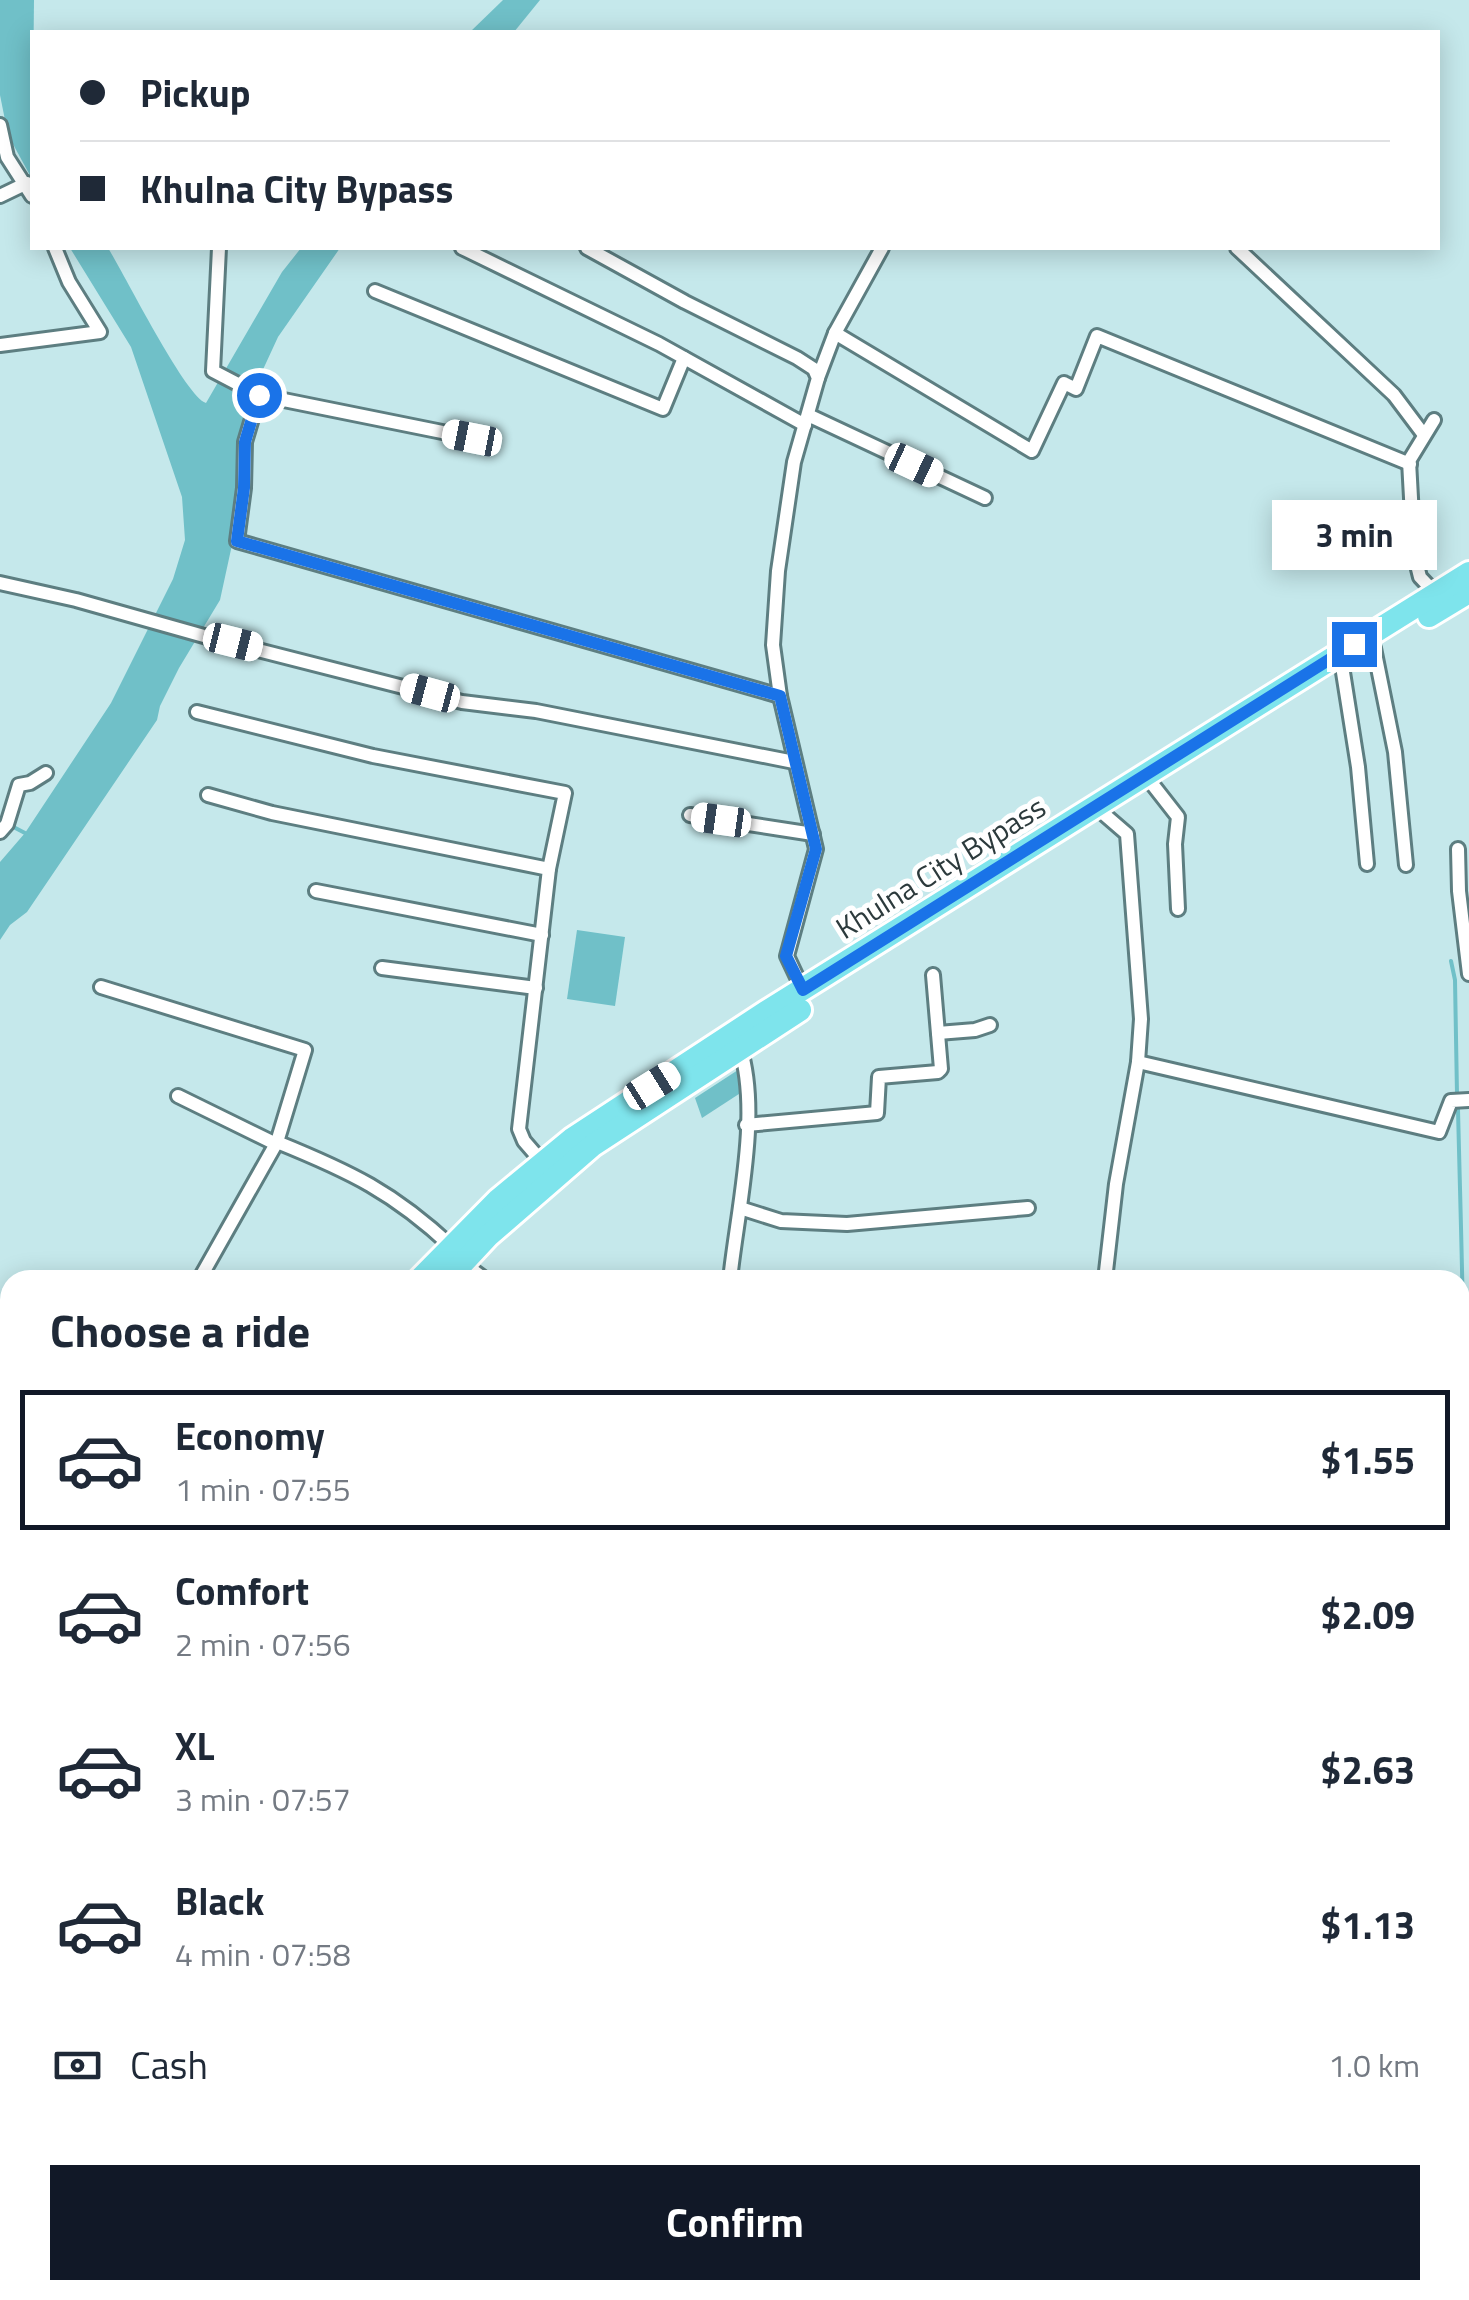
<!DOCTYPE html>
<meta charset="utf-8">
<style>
:root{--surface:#fff;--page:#f6f6f7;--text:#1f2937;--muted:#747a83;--line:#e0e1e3;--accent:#111827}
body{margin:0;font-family:"Titillium Web",sans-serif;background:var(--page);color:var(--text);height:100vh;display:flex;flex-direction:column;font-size:38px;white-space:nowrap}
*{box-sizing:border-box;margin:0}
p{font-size:32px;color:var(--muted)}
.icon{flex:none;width:55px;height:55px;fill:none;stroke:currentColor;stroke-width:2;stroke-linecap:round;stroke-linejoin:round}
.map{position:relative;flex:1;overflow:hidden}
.side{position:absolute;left:0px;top:1270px;width:1470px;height:1030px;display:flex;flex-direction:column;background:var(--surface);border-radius:30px 30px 0 0;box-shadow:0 5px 25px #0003}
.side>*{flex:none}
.top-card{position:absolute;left:30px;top:30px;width:1410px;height:220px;border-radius:0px;box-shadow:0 5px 25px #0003;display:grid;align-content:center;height:220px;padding:0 50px;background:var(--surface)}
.end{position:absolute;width:45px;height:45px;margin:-22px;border:12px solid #1a73e8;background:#fff;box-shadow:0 0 0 5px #fff}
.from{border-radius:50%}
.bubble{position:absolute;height:70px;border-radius:0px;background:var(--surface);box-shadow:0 5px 25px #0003;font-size:32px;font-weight:700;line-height:70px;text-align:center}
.car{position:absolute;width:30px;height:60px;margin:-30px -15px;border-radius:12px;box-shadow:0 0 8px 2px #0007;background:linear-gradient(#fff 24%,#345 0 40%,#fff 0 76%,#345 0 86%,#fff 0)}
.top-card b{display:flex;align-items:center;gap:35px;height:95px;font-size:38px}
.top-card b+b{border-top:2px solid var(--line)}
.top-card i{width:25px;height:25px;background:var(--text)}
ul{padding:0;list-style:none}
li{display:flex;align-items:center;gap:30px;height:140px;margin:0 20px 15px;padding:0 30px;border:5px solid transparent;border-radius:0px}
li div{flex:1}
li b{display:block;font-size:38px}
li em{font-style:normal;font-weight:700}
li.selected{border-color:var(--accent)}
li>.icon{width:90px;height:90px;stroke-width:1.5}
h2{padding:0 50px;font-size:45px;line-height:120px}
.pay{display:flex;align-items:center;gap:25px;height:110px;padding:0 50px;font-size:38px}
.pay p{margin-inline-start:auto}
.action{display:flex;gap:20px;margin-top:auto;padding:20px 50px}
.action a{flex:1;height:115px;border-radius:0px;background:var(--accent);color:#fff;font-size:40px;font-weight:700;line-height:115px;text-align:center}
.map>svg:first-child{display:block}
.water{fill:#70c0c8}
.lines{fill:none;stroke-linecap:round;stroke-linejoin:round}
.stream{stroke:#70c0c8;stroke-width:4}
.minor-casing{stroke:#5d7e81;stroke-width:18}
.tertiary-casing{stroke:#5d7e81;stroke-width:20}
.primary-casing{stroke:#fff;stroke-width:25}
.trunk-casing{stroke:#fff;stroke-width:28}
.minor{stroke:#fff;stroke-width:12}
.tertiary{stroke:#fff;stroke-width:15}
.primary{stroke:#9eebf1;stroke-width:20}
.trunk{stroke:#7ee4ec;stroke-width:22}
.route{stroke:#1a73e8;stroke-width:12}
.labels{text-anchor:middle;stroke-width:10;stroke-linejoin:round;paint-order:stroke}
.street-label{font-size:30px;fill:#2c3a3c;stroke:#fff}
</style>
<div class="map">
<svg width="1469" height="2300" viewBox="0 0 1469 2300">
<rect width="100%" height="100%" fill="#c5e8eb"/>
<!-- water -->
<g class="water">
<polygon points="0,0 34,0 32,179 8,135 0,95"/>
<polygon points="503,0 540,0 514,32 470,32"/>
<path d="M70 248H108C125 275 185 396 206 403L282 272 301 248H340L278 337 254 389 235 531 220 600 179 668 160 706 157 720 27 912 10 925 0 940V862L25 833 111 703 173 579 185 540 182 497 131 347Z"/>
<polygon points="577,930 625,937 615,1006 567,999"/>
<polygon points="738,1070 742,1092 702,1118 695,1098"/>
<rect x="1075" y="2290" width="221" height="10"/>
</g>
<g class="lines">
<!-- stream -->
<g class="stream">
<polyline points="0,820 25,833"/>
<polyline points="1451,961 1455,980 1457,1094"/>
<path d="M1458 1109C1462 1280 1469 1450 1460 1621"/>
<polyline points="0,2270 10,2219"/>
<polyline points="64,2300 67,2290"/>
</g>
<!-- minor casing -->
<g class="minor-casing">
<g id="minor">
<polyline points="0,125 7,157 32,196"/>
<polyline points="0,196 27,183"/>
<polyline points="219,248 213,371 259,395 472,438"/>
<polyline points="462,248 659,344 805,425"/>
<polyline points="587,248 685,302 797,358 814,369 818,378 794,462 778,571 773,645 780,696 816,849 787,956 803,990"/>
<polyline points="1237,248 1394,395 1424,435"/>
<polyline points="375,291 663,409 684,358"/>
<polyline points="835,333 882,248"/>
<polyline points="0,345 100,332 69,282 55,248"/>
<polyline points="818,378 835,333 1032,451 1064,383 1076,389 1097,336 1410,464"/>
<polyline points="259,395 245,442 244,488 237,541 780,696"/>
<polyline points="808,415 985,498"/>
<polyline points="1434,420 1409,461 1414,553 1420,577 1436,594"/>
<polyline points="0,583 76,600 211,638 462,702 536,711 794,762"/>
<polyline points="1374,648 1395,752 1406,865"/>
<polyline points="1342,666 1358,767 1367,864"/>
<polyline points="197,712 373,756 565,793 549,869"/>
<polyline points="1153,785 1178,817 1175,844 1178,909"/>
<polyline points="208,795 272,813 549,869 519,1129 524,1141 543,1163"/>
<polyline points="690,815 813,834"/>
<polyline points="1105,815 1127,834 1141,1019 1138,1062 1439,1132 1451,1101 1469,1100"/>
<polyline points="0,832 7,824 19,785 30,783 46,773"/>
<polyline points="1458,849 1459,891 1469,974"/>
<polyline points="316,891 542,935"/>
<polyline points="382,968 536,988"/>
<path d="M101 987 305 1050 277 1142C351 1172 393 1192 452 1247"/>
<polyline points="938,1033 975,1030 990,1025"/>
<polyline points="178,1096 276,1144"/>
<polyline points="746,1125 877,1113 879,1077 938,1072 941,1069 933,975"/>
<polyline points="740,1208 781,1221 847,1224 1028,1208"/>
<polyline points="463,1263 486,1280"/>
<polyline points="199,1280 277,1142"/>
<path d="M730 1280C737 1212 761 1114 740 1048"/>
<polyline points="1105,1280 1116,1184 1138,1062"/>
<polyline points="0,1366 10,1370"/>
<polyline points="0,2128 10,2131"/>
<polyline points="513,2290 519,2300"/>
<polyline points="388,2300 444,2290"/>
<polyline points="1317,2300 1319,2290"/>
</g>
</g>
<!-- tertiary casing -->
<g class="tertiary-casing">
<polyline id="tertiary" points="0,1719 10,1719"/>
</g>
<!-- primary casing -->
<g class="primary-casing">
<polyline id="primary" points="1460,1687 1469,1687"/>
</g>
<!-- trunk casing -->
<g class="trunk-casing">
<g id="trunk">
<polyline points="1429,616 1469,592"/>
<polyline points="419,1280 498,1200 572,1139 766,1012 1469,573"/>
<polyline points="447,1280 488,1236 593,1145 800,1010"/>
<polyline points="28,2300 30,2290"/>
<polyline points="45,2300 48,2290"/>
</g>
</g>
<!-- minor -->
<use href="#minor" class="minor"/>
<!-- tertiary -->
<use href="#tertiary" class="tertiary"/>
<!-- primary -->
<use href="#primary" class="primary"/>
<!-- trunk -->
<use href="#trunk" class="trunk"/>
</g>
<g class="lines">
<!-- route -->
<polyline class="route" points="259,395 245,442 244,488 237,541 780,696 816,849 786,956 803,990 1354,644"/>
</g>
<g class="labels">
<!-- street labels -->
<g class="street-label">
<text transform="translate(941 868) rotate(-32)" y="10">Khulna City Bypass</text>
</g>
</g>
</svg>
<i class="end from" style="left:259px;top:395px"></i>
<i class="end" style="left:1354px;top:644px"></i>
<div class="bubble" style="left:1272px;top:500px;width:165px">3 min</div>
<i class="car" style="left:472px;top:438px;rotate:281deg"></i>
<i class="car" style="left:914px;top:465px;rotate:115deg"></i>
<i class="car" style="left:233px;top:642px;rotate:104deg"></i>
<i class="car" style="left:430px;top:693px;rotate:285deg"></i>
<i class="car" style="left:721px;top:820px;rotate:278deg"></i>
<i class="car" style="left:652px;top:1086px;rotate:58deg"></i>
<div class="top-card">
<b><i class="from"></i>Pickup</b>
<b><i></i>Khulna City Bypass</b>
</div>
<section class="side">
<h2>Choose a ride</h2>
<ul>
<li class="selected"><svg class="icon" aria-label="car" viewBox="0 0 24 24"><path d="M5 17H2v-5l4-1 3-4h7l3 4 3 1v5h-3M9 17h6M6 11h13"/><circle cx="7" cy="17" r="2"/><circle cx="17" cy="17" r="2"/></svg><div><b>Economy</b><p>1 min · 07:55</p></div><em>$1.55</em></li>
<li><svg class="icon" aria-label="car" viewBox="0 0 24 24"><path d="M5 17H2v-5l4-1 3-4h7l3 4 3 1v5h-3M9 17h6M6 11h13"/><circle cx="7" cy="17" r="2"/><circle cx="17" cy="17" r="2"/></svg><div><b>Comfort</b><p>2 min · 07:56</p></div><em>$2.09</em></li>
<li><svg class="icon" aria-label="car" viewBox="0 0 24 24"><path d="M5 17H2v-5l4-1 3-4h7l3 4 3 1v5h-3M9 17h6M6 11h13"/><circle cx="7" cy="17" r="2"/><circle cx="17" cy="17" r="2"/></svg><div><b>XL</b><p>3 min · 07:57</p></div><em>$2.63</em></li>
<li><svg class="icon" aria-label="car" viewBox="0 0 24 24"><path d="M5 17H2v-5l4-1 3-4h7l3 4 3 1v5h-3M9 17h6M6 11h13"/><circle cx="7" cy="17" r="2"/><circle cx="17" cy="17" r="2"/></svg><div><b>Black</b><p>4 min · 07:58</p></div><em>$1.13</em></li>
</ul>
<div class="pay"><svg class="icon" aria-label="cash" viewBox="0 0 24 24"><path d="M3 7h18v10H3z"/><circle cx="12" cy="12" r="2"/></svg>Cash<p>1.0 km</p></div>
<div class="action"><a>Confirm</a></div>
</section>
</div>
